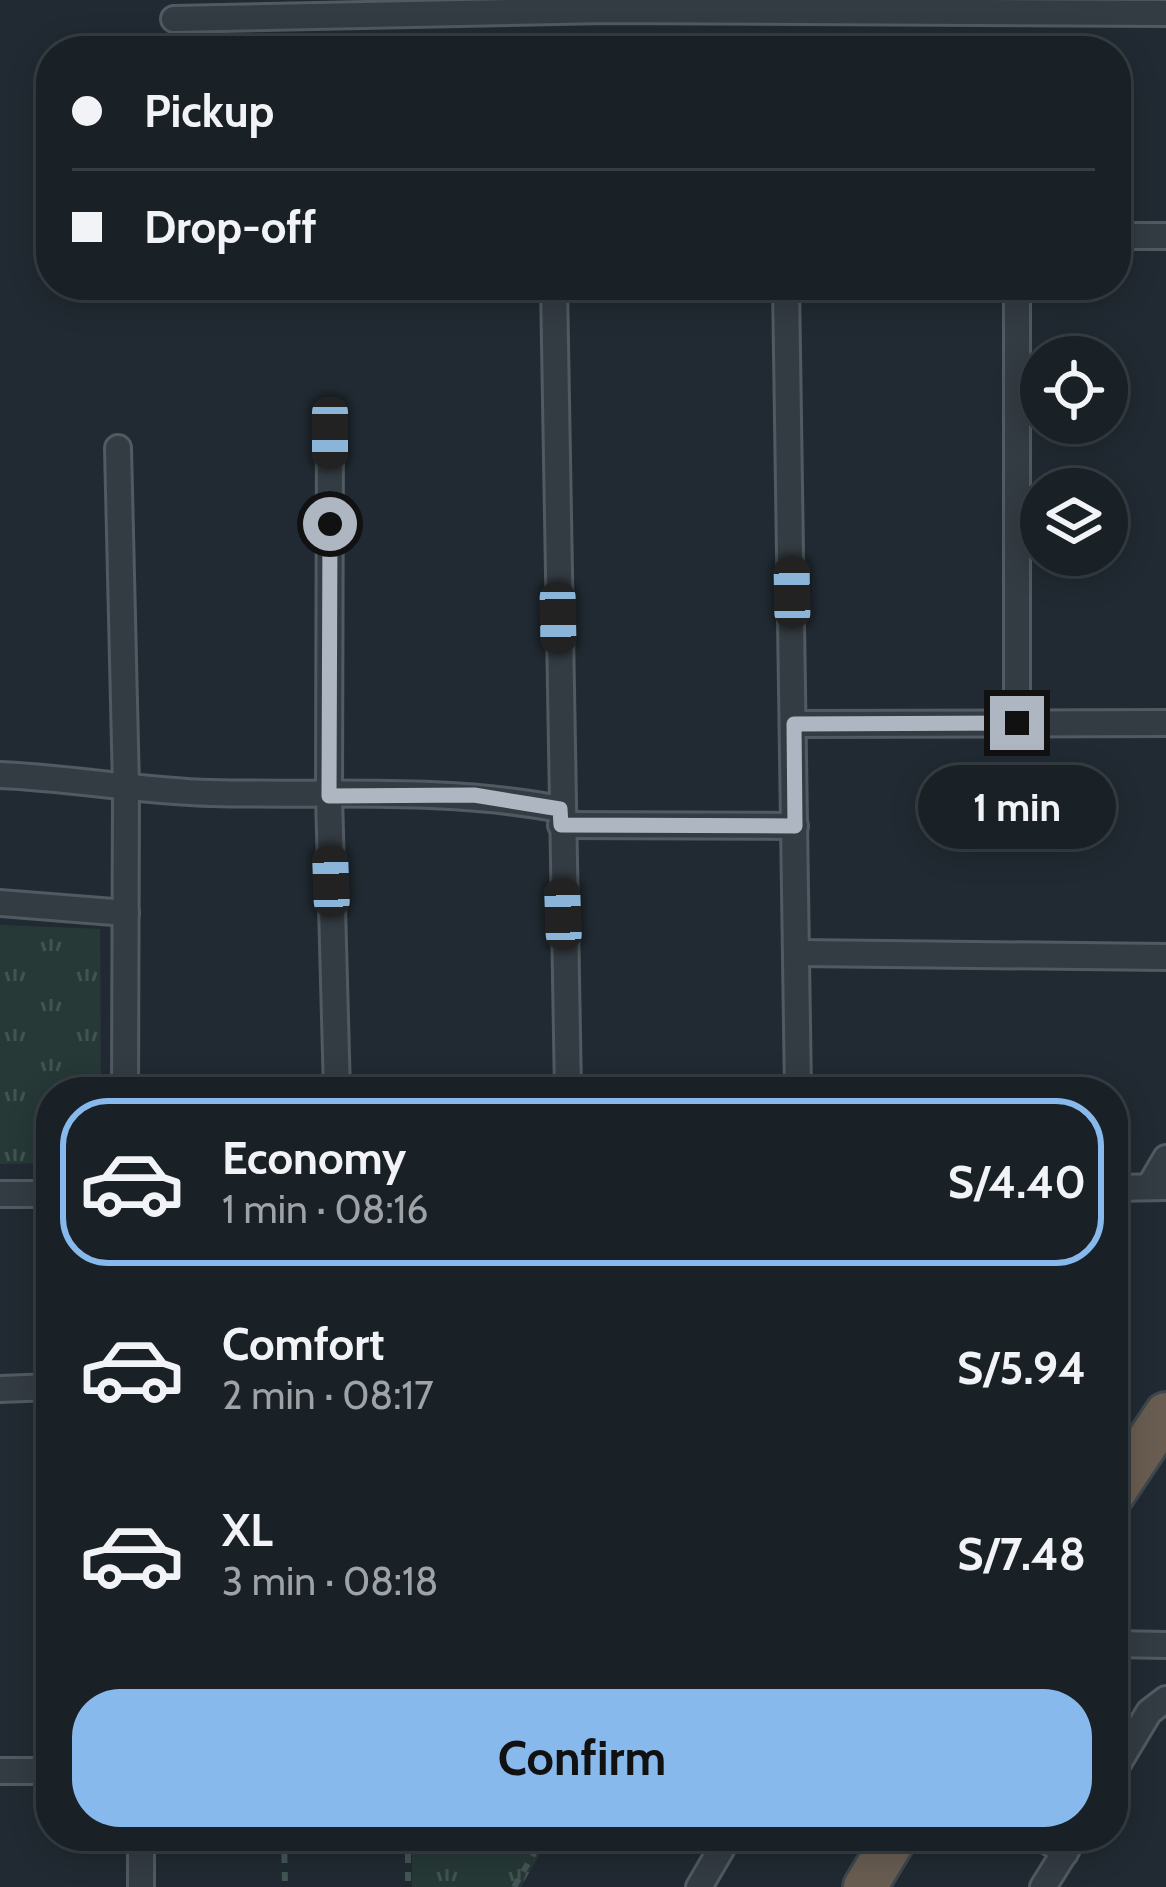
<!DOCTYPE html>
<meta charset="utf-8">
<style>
:root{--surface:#192026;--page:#262d32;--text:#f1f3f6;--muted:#9fa3a7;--line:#373e43;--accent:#87b9ec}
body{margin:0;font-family:Cabin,sans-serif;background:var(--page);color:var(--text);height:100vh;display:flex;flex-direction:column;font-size:45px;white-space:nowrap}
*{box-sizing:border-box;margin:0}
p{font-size:39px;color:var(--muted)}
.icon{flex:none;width:66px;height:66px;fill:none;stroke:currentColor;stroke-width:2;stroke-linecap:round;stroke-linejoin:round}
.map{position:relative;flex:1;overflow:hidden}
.sheet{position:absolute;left:36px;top:1077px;width:1092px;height:774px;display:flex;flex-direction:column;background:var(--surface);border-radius:48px;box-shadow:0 6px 30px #0003,0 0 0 3px var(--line)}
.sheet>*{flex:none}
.top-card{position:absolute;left:36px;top:36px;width:1095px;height:264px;border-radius:48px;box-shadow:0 6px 30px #0003,0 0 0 3px var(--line);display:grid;align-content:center;height:264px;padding:0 36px;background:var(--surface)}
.tools{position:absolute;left:1020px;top:336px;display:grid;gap:24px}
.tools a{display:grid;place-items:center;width:108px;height:108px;border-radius:50%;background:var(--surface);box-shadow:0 6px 30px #0003,0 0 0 3px var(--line);font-size:60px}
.end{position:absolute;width:54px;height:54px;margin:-27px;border:15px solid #aeb7c1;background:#111;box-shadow:0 0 0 6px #111}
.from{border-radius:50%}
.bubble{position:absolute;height:84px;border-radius:42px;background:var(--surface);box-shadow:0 6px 30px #0003,0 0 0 3px var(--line);font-size:39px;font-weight:700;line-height:84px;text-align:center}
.car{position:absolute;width:36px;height:72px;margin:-36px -18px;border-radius:15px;box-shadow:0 0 9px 3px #0007;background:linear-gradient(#222 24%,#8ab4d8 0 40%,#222 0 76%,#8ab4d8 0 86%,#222 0)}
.top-card b{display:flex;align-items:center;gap:42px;height:114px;font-size:45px}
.top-card b+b{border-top:3px solid var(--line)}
.top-card i{width:30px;height:30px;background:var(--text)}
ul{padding:21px 0 0;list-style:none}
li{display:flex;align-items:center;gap:36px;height:168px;margin:0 24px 18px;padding:0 12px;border:6px solid transparent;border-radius:48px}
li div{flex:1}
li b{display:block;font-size:45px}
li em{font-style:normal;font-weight:700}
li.selected{border-color:var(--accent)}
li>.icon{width:108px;height:108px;stroke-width:1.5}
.action{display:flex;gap:24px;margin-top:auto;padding:24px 36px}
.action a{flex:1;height:138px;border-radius:48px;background:var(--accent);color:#111;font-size:48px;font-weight:700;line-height:138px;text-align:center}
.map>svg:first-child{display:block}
.park{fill:url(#park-tufts)}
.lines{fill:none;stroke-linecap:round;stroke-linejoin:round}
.street-casing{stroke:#515a62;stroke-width:30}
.highway-casing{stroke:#3e474e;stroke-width:48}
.path{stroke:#455;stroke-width:6;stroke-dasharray:9 9;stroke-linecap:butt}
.street{stroke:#343c43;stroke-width:24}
.highway{stroke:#695d51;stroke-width:42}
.route{stroke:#aeb7c1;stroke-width:15}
</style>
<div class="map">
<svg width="1166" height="1887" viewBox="0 0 1166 1887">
<defs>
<pattern id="park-tufts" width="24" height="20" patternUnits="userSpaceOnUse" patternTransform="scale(3)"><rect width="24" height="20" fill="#263937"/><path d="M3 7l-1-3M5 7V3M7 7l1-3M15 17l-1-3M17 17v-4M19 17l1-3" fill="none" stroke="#435352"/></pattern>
</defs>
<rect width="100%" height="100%" fill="#212a32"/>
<!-- park -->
<g class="park">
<polygon points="0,925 100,929 101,1092 51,1092 51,1163 0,1164"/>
<polygon points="412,1836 550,1836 521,1887 412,1887"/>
</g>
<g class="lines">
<!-- street casing -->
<g class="street-casing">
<g id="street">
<polyline points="174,19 606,10 1166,13"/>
<polyline points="1116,236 1166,236"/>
<polyline points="554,285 568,1092"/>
<polyline points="786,285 798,1092"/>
<polyline points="330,433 329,796 337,1092"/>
<polyline points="118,448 126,787 125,1092"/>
<polyline points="1017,723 1017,285"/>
<polyline points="794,724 1166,723"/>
<path d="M0 775C71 778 140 791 211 793 327 796 446 787 560 809"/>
<polyline points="561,825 795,826"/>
<polyline points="0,903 126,913"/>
<polyline points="799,953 1166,957"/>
<polyline points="1149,1187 1166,1158"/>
<polyline points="1113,1188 1166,1187"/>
<polyline points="0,1194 51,1194"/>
<polyline points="0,1389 51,1387"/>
<polyline points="1113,1644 1166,1645"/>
<polyline points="0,1771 51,1771"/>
<polyline points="1113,1772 1149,1712 1166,1699"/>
<polyline points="141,1836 141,1887"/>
<polyline points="1041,1836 1065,1853"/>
<polyline points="699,1887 729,1836"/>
<polyline points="1043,1887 1075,1836"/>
</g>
</g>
<!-- highway casing -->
<g class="highway-casing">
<g id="highway">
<polyline points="1113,1494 1166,1414"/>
<polyline points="865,1887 896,1836"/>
</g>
</g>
<!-- path -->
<g class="path">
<polyline points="284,1836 285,1887"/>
<polyline points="408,1836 408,1887"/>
<polyline points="514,1887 544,1836"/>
</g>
<!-- street -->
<use href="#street" class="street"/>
<!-- highway -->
<use href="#highway" class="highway"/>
</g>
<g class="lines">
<!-- route -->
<polyline class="route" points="330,524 329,796 474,795 560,809 561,825 795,826 794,724 1017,723"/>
</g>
</svg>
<div class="tools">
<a><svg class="icon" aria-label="locate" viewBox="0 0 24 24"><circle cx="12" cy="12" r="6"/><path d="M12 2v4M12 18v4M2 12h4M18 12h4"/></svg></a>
<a><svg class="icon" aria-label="layers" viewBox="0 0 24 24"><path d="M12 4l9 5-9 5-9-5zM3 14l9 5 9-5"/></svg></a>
</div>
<i class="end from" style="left:330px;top:524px"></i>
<i class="end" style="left:1017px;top:723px"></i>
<div class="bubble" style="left:918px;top:765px;width:198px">1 min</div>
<i class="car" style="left:330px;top:433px;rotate:180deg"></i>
<i class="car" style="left:792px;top:592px;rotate:359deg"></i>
<i class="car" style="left:558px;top:618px;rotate:179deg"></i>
<i class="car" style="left:331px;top:881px;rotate:358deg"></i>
<i class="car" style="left:563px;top:914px;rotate:358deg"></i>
<div class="top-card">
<b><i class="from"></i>Pickup</b>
<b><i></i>Drop-off</b>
</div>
<section class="sheet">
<ul>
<li class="selected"><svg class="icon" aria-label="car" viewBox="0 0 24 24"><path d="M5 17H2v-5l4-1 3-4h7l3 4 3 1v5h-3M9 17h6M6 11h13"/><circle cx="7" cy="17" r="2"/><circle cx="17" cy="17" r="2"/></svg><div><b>Economy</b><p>1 min · 08:16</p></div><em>S/4.40</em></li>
<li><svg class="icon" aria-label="car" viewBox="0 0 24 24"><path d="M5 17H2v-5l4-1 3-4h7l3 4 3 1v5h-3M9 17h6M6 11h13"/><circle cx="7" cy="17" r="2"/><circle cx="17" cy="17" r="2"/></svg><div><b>Comfort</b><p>2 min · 08:17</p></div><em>S/5.94</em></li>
<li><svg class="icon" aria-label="car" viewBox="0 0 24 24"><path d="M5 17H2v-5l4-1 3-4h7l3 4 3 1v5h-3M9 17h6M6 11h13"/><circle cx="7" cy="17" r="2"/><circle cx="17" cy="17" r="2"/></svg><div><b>XL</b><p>3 min · 08:18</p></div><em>S/7.48</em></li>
</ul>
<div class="action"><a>Confirm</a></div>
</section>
</div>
